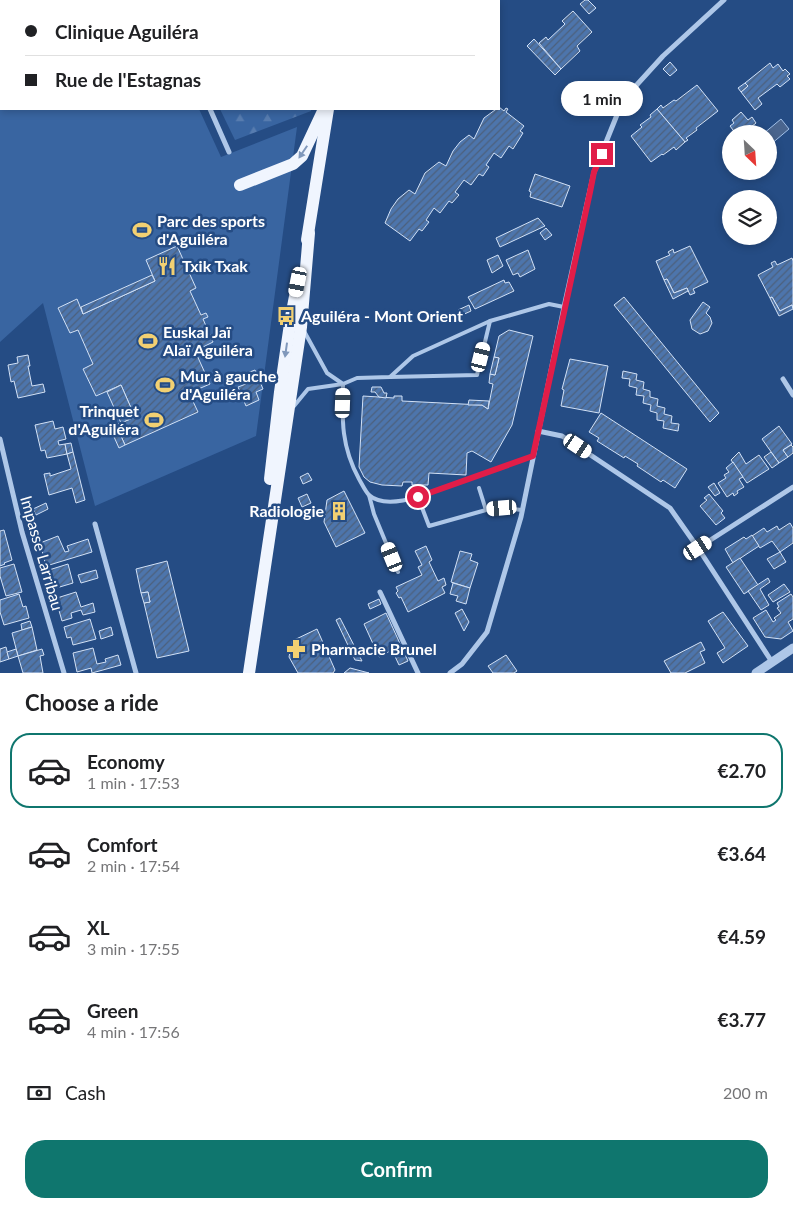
<!DOCTYPE html>
<meta charset="utf-8">
<style>
:root{--surface:#fff;--page:#f2f2f2;--text:#202124;--muted:#757577;--line:#e0e0e0;--accent:#0f766e}
body{margin:0;font-family:Lato,sans-serif;background:var(--page);color:var(--text);height:100vh;display:flex;flex-direction:column;font-size:19px;white-space:nowrap}
*{box-sizing:border-box;margin:0}
p{font-size:16px;color:var(--muted)}
.icon{flex:none;width:28px;height:28px;fill:none;stroke:currentColor;stroke-width:2;stroke-linecap:round;stroke-linejoin:round}
.map{position:relative;height:673px;overflow:hidden}
.panel{display:flex;flex-direction:column;background:var(--surface);flex:1}
.panel>*{flex:none}
.banner{position:absolute;left:0px;top:0px;width:500px;height:110px;box-shadow:0 2px 8px #0003;display:grid;align-content:center;height:110px;padding:0 25px;background:var(--surface)}
.needle{width:32px;rotate:155deg}
.tools{position:absolute;left:722px;top:125px;display:grid;gap:10px}
.tools a{display:grid;place-items:center;width:55px;height:55px;border-radius:50%;background:var(--surface);box-shadow:0 2px 8px #0003;font-size:25px}
.end{position:absolute;width:22px;height:22px;margin:-11px;border:6px solid #e11d48;background:#fff;box-shadow:0 0 0 2px #fff}
.from{border-radius:50%}
.bubble{position:absolute;height:35px;border-radius:18px;background:var(--surface);box-shadow:0 2px 8px #0003;font-size:16px;font-weight:700;line-height:35px;text-align:center}
.car{position:absolute;width:15px;height:30px;margin:-15px -8px;border-radius:6px;box-shadow:0 0 4px 1px #0007;background:linear-gradient(#fff 24%,#345 0 40%,#fff 0 76%,#345 0 86%,#fff 0)}
.banner b{display:flex;align-items:center;gap:18px;height:48px;font-size:19px}
.banner b+b{border-top:1px solid var(--line)}
.banner i{width:12px;height:12px;background:var(--text)}
ul{padding:0;list-style:none}
li{display:flex;align-items:center;gap:15px;height:75px;margin:0 10px 8px;padding:0 15px;border:2px solid transparent;border-radius:20px}
li div{flex:1}
li b{display:block;font-size:19px}
li em{font-style:normal;font-weight:700}
li.selected{border-color:var(--accent)}
li>.icon{width:45px;height:45px;stroke-width:1.5}
h2{padding:0 25px;font-size:22px;line-height:60px}
.pay{display:flex;align-items:center;gap:12px;height:55px;padding:0 25px;font-size:19px}
.pay p{margin-inline-start:auto}
.primary-button{display:flex;gap:10px;margin-top:auto;padding:10px 25px}
.primary-button a{flex:1;height:58px;border-radius:20px;background:var(--accent);color:#fff;font-size:20px;font-weight:700;line-height:58px;text-align:center}
.map>svg:first-child{display:block}
.forest{fill:url(#forest-firs)}
.pitch{fill:#3965a1}
.water{fill:#4a658e;stroke:#a2c1e9}
.building{fill:url(#building-hatch);stroke:#d2e1f6}
.lines{fill:none;stroke-linecap:round;stroke-linejoin:round}
.service{stroke:#aec7e8;stroke-width:4}
.minor{stroke:#aec7e8;stroke-width:5}
.tertiary{stroke:#aec7e8;stroke-width:9}
.primary{stroke:#f0f5fe;stroke-width:12}
.oneway{fill:#8098bb}
.route{stroke:#e11d48;stroke-width:6}
.labels{text-anchor:middle;stroke-width:5;stroke-linejoin:round;paint-order:stroke}
.poi-label{font-size:16px;font-weight:bold;fill:#fff;stroke:#254c84;text-anchor:start}
.street-label{font-size:16px;fill:#fff;stroke:#254c84}
</style>
<div class="map">
<svg width="793" height="673" viewBox="0 0 793 673">
<defs>
<pattern id="forest-firs" width="22" height="20" patternUnits="userSpaceOnUse" patternTransform="scale(1.25)"><rect width="22" height="20" fill="#3965a1"/><path d="M5 1l3.5 6h-7zM16 11l3.5 6h-7z" fill="#577caf"/></pattern>
<pattern id="building-hatch" width="6" height="6" patternUnits="userSpaceOnUse" patternTransform="scale(1.25)"><rect width="6" height="6" fill="#4d75ac"/><path d="M-1 1l2-2M0 6l6-6M5 7l2-2" fill="none" stroke="#4c607c"/></pattern>
</defs>
<rect width="100%" height="100%" fill="#254c84"/>
<!-- forest -->
<g class="forest">
<polygon points="168,0 326,0 169,1"/>
<polygon points="220,109 311,109 311,111 235,140"/>
</g>
<!-- pitch -->
<polygon class="pitch" points="0,0 141,1 1,1 1,109 199,109 221,157 297,127 256,436 95,506 43,303 0,342"/>
<!-- water -->
<polygon class="water" points="781,119 789,129 770,145 769,134 763,134"/>
<!-- building -->
<g class="building">
<polygon points="431,0 472,0 474,1 430,1"/>
<polygon points="585,0 588,0 596,8 589,14 580,4"/>
<polygon points="573,11 592,32 577,46 580,51 561,69 539,43 546,37 548,40 565,24 562,21"/>
<polygon points="534,39 561,69 555,75 527,46"/>
<polygon points="670,62 677,70 670,76 663,69"/>
<polygon points="770,63 773,68 778,64 783,71 785,69 790,74 787,76 790,79 780,87 777,84 758,98 762,104 755,110 741,92 748,86 745,83"/>
<polygon points="745,83 748,86 741,92 738,88"/>
<polygon points="697,85 718,111 696,128 697,130 686,138 688,140 685,142 657,109 661,105 663,108 674,100 676,101"/>
<polygon points="499,107 504,111 506,108 508,109 506,112 524,126 520,131 523,133 513,149 509,146 501,158 494,153 486,165 489,167 483,176 479,174 471,185 464,180 455,192 459,195 452,203 449,201 440,213 434,208 426,220 429,222 422,231 419,229 410,241 385,223 391,209 398,199 409,190 415,194 425,173 439,162 446,166 453,151 460,142 469,135 474,139 484,118"/>
<polygon points="657,109 685,142 676,150 674,147 663,155 662,154 651,162 631,136 642,127 640,125 651,117 650,115"/>
<polygon points="741,112 748,120 752,117 756,123 751,127 755,133 754,134 736,134 730,126 734,123 732,120"/>
<polygon points="535,174 570,186 562,207 530,197 531,192 529,191"/>
<polygon points="538,218 545,226 500,247 496,238"/>
<polygon points="546,228 552,235 545,240 540,233"/>
<polygon points="177,246 196,288 190,291 201,315 206,313 208,317 203,319 213,342 195,351 210,384 189,393 198,412 125,445 116,425 135,417 121,385 96,396 83,369 93,364 78,330 70,333 58,308 77,299 83,314 155,281 146,260"/>
<polygon points="690,246 708,282 693,289 695,293 690,295 687,288 674,293 667,279 664,280 656,261 670,255 668,252 673,249 674,253"/>
<polygon points="528,250 535,269 520,277 518,273 513,275 506,260"/>
<polygon points="498,255 503,266 492,273 487,260"/>
<polygon points="792,258 793,261 793,308 792,305 780,311 772,297 770,298 758,275 773,267 771,263 775,261 777,265"/>
<polygon points="152,275 155,281 83,314 81,307"/>
<polygon points="667,279 674,293 687,288 688,291 673,299 664,280"/>
<polygon points="504,280 505,283 509,282 514,291 475,309 468,297"/>
<polygon points="624,297 719,413 710,422 614,305"/>
<polygon points="772,297 780,311 792,305 793,309 779,316 770,298"/>
<polygon points="703,302 710,307 706,313 710,317 712,323 708,331 700,334 692,329 690,320"/>
<polygon points="469,305 471,311 460,316 458,310"/>
<polygon points="509,330 533,336 512,425 491,462 472,451 467,453 466,475 429,473 428,485 412,485 412,482 403,482 402,486 382,485 370,482 364,477 359,467 363,396 394,398 394,396 402,396 402,401 482,405 488,409 493,384 489,383 490,374 495,375 499,358 494,357 499,336"/>
<polygon points="28,355 30,366 28,366 32,386 43,384 45,392 18,398 14,381 11,382 8,365 18,363 17,357"/>
<polygon points="494,357 499,358 495,375 490,374"/>
<polygon points="570,359 608,366 599,413 561,406 564,390 562,389"/>
<polygon points="255,370 263,389 256,392 259,400 246,406 238,387 246,384 242,375"/>
<polygon points="623,371 637,374 636,380 644,382 643,389 650,391 650,397 658,399 657,406 665,408 664,414 672,416 671,423 679,424 678,431 663,428 664,421 657,420 657,413 650,411 651,405 643,403 644,396 636,395 637,388 629,386 630,379 622,378"/>
<polygon points="121,385 135,417 121,423 107,392"/>
<polygon points="372,387 381,387 384,393 387,393 386,398 379,397 375,392 371,392"/>
<polygon points="469,400 489,401 488,409 482,405 468,405"/>
<polygon points="601,413 687,469 675,488 663,480 661,482 637,466 638,464 625,456 624,458 597,441 599,438 589,432"/>
<polygon points="53,421 55,429 63,427 66,439 58,441 59,445 65,444 67,454 47,458 45,450 41,451 35,425"/>
<polygon points="116,425 125,445 119,448 110,428"/>
<polygon points="779,426 792,444 783,450 788,457 779,463 762,439"/>
<polygon points="71,443 73,452 67,454 65,444"/>
<polygon points="791,445 793,447 793,453 788,457 783,450"/>
<polygon points="73,452 85,500 76,503 72,488 49,495 44,474 50,473 50,476 71,469 67,454"/>
<polygon points="739,452 746,464 759,455 769,469 747,483 731,460"/>
<polygon points="771,452 779,463 772,468 764,457"/>
<polygon points="733,462 743,477 739,479 744,487 737,491 738,493 734,496 733,493 727,497 718,483 726,478 724,475 729,472 726,468"/>
<polygon points="308,473 312,480 303,484 300,477"/>
<polygon points="714,483 720,493 715,496 708,487"/>
<polygon points="344,491 365,533 336,547 324,522 327,500"/>
<polygon points="307,494 311,503 302,507 298,498"/>
<polygon points="709,494 723,511 721,513 725,518 716,525 700,506 707,500 704,498"/>
<polygon points="46,503 48,509 36,515 33,509"/>
<polygon points="790,523 793,528 793,543 780,552 772,541 760,548 752,536 764,528 767,532 777,526 779,530"/>
<polygon points="4,530 12,560 4,563 5,564 0,566 0,531"/>
<polygon points="752,535 759,546 733,563 725,549 744,537 746,539"/>
<polygon points="58,536 65,552 69,551 67,546 88,539 92,552 46,566 40,543"/>
<polygon points="426,546 432,560 429,562 438,581 444,578 446,585 442,587 445,593 408,612 401,597 399,598 396,593 398,591 396,587 422,575 418,567 422,565 415,551"/>
<polygon points="460,551 472,554 470,560 478,563 470,588 451,582"/>
<polygon points="780,552 786,562 774,569 767,559"/>
<polygon points="740,558 758,585 744,594 726,567"/>
<polygon points="167,561 189,651 157,658 144,603 150,602 148,592 141,593 136,569"/>
<polygon points="14,564 22,592 6,596 0,576 0,568"/>
<polygon points="68,564 73,583 53,589 49,570"/>
<polygon points="96,570 98,578 81,583 78,575"/>
<polygon points="768,578 770,582 760,589 769,605 761,610 748,591"/>
<polygon points="453,583 470,588 466,604 456,601 458,596 450,594"/>
<polygon points="784,584 790,592 773,602 768,595"/>
<polygon points="76,592 81,607 93,603 95,612 83,615 81,610 71,613 72,618 62,621 58,607 60,607 57,598"/>
<polygon points="148,592 150,602 144,603 141,593"/>
<polygon points="19,594 23,607 26,606 29,618 4,625 0,612 0,600"/>
<polygon points="791,594 793,597 793,619 788,622 793,631 781,639 765,637 753,618 766,610 773,622 776,620 774,618 781,613 777,608 779,607 777,603"/>
<polygon points="379,599 381,604 370,609 368,604"/>
<polygon points="462,609 469,622 464,631 455,613"/>
<polygon points="723,612 748,646 723,663 717,653 725,648 708,621"/>
<polygon points="386,613 408,661 399,665 392,650 379,657 364,624"/>
<polygon points="340,618 362,661 355,660 336,620"/>
<polygon points="90,619 96,639 73,645 71,637 67,638 64,627"/>
<polygon points="30,621 32,627 22,630 21,624"/>
<polygon points="32,627 37,650 18,656 12,633"/>
<polygon points="111,627 113,635 101,639 99,631"/>
<polygon points="317,629 335,670 333,673 298,673 289,657 292,641"/>
<polygon points="701,642 705,650 700,652 705,663 685,673 671,673 664,661"/>
<polygon points="6,647 9,659 0,662 0,649"/>
<polygon points="93,648 97,664 106,662 105,659 118,655 121,665 92,673 91,668 77,672 73,653"/>
<polygon points="16,649 18,656 9,659 7,652"/>
<polygon points="42,649 44,655 40,656 43,673 23,673 18,656"/>
<polygon points="506,655 517,671 514,673 493,673 488,666"/>
<polygon points="350,668 369,673 344,673"/>
</g>
<g class="lines">
<!-- service -->
<g class="service">
<polyline points="304,331 327,373 343,384"/>
<polyline points="390,377 477,375 490,321"/>
<path d="M343 384C342 420 341 446 359 479 362 484 365 491 369 495 381 506 404 501 418 497L429 526 486 510 502 508 522 510"/>
<polyline points="294,406 308,389 343,384 357,378 390,377 413,356 490,321 549,304 564,307"/>
<polyline points="479,488 486,510"/>
<polyline points="369,495 374,514 398,572"/>
<polyline points="418,497 533,456"/>
</g>
<!-- minor -->
<g class="minor">
<polyline points="158,0 158,1"/>
<polyline points="210,109 229,152"/>
<polyline points="783,379 793,395"/>
<polyline points="538,431 562,436 670,508 698,548 772,662"/>
<polyline points="0,439 22,532 64,673"/>
<polyline points="95,524 136,673"/>
<polyline points="698,548 793,487"/>
<polyline points="380,592 418,673"/>
<polyline points="450,673 462,664 487,632 521,517 564,307 594,172 623,100 663,56 724,0"/>
</g>
<!-- tertiary -->
<polyline class="tertiary" points="756,673 793,648"/>
<!-- primary -->
<g class="primary">
<polyline points="345,1 346,0"/>
<polyline points="240,185 293,164 302,156 324,109"/>
<polyline points="307,240 328,109"/>
<polyline points="270,479 280,392 291,317 299,276"/>
<polyline points="249,673 301,327 309,233"/>
</g>
</g>
<!-- one-way arrows -->
<defs><path id="oneway-solid" d="M-6-.8H1V-3.2L6.5 0L1 3.2V.8H-6Z" transform="scale(1.25)"/></defs>
<g class="oneway">
<use href="#oneway-solid" transform="translate(303 152) rotate(124)"/>
<use href="#oneway-solid" transform="translate(286 350) rotate(98)"/>
</g>
<g class="lines">
<!-- route -->
<polyline class="route" points="418,497 533,456 590,192 594,172 602,154"/>
</g>
<!-- icons -->
<defs>
<g id="stadium-bare" transform="scale(1.5)"><path d="M0-5a6.5 5 0 1 0 0 10a6.5 5 0 1 0 0-10ZM-3.5-1.8h7v3.6h-7Z" fill="#f2d072" stroke="#254c84" stroke-width="2.5" paint-order="stroke"/></g>
<g id="restaurant-bare" transform="scale(1.5)"><path d="M-5-6h1v4h1v-4h1v4h1v-4h1v5L-1.5 .5V6h-2V.5L-5-1ZM5-6V6H3V1.5H1.5Q1.5-4 5-6Z" fill="#f2d072" stroke="#254c84" stroke-width="2.5" paint-order="stroke"/></g>
<g id="bus-bare" transform="scale(1.5)"><path d="M-5-6H5V4H4V6H2V4H-2V6H-4V4H-5ZM-3.5-4V0h7V-4ZM-3.5 1.2v1.5H-2V1.2ZM2 1.2v1.5H3.5V1.2Z" fill="#f2d072" stroke="#254c84" stroke-width="2.5" paint-order="stroke"/></g>
<g id="building-bare" transform="scale(1.5)"><path d="M-4-6H4V6H1V3H-1V6H-4ZM-2.5-4.3h1.7v1.8h-1.7ZM.8-4.3h1.7v1.8H.8ZM-2.5-1h1.7V.8h-1.7ZM.8-1h1.7V.8H.8Z" fill="#f2d072" stroke="#254c84" stroke-width="2.5" paint-order="stroke"/></g>
<g id="pharmacy-bare" transform="scale(1.5)"><path d="M-2-6h4v4h4v4h-4v4h-4v-4h-4v-4h4Z" fill="#f2d072" stroke="#254c84" stroke-width="2.5" paint-order="stroke"/></g>
</defs>
<g fill-rule="evenodd">
<use href="#stadium-bare" x="142" y="230"/>
<use href="#restaurant-bare" x="167" y="266"/>
<use href="#bus-bare" x="286" y="316"/>
<use href="#stadium-bare" x="148" y="341"/>
<use href="#stadium-bare" x="165" y="385"/>
<use href="#stadium-bare" x="154" y="420"/>
<use href="#building-bare" x="339" y="511"/>
<use href="#pharmacy-bare" x="296" y="649"/>
</g>
<g class="labels">
<!-- poi labels -->
<g class="poi-label">
<text x="157" y="227">Parc des sports<tspan x="157" dy="18">d'Aguiléra</tspan></text>
<text x="182" y="272">Txik Txak</text>
<text x="301" y="322">Aguiléra - Mont Orient</text>
<text x="163" y="338">Euskal Jaï<tspan x="163" dy="18">Alaï Aguiléra</tspan></text>
<text x="180" y="382">Mur à gauche<tspan x="180" dy="18">d'Aguiléra</tspan></text>
<text x="139" y="417" text-anchor="end">Trinquet<tspan x="139" dy="18">d'Aguiléra</tspan></text>
<text x="324" y="517" text-anchor="end">Radiologie</text>
<text x="311" y="655">Pharmacie Brunel</text>
</g>
<!-- street labels -->
<g class="street-label">
<text transform="translate(42 553) rotate(74)" y="6">Impasse Larribau</text>
</g>
</g>
</svg>
<div class="tools">
<a><svg class="needle" viewBox="-14 -14 28 28"><path d="M0-13l5 13h-10z" fill="#e53935"/><path d="M0 13l5-13h-10z" fill="#757577"/></svg></a>
<a><svg class="icon" aria-label="layers" viewBox="0 0 24 24"><path d="M12 4l9 5-9 5-9-5zM3 14l9 5 9-5"/></svg></a>
</div>
<i class="end from" style="left:418px;top:497px"></i>
<i class="end" style="left:602px;top:154px"></i>
<div class="bubble" style="left:561px;top:81px;width:82px">1 min</div>
<i class="car" style="left:298px;top:282px;rotate:191deg"></i>
<i class="car" style="left:481px;top:357px;rotate:14deg"></i>
<i class="car" style="left:343px;top:403px;rotate:2deg"></i>
<i class="car" style="left:578px;top:446px;rotate:124deg"></i>
<i class="car" style="left:502px;top:508px;rotate:265deg"></i>
<i class="car" style="left:698px;top:548px;rotate:57deg"></i>
<i class="car" style="left:392px;top:557px;rotate:338deg"></i>
<div class="banner">
<b><i class="from"></i>Clinique Aguiléra</b>
<b><i></i>Rue de l'Estagnas</b>
</div>
</div>
<section class="panel">
<h2>Choose a ride</h2>
<ul>
<li class="selected"><svg class="icon" aria-label="car" viewBox="0 0 24 24"><path d="M5 17H2v-5l4-1 3-4h7l3 4 3 1v5h-3M9 17h6M6 11h13"/><circle cx="7" cy="17" r="2"/><circle cx="17" cy="17" r="2"/></svg><div><b>Economy</b><p>1 min · 17:53</p></div><em>€2.70</em></li>
<li><svg class="icon" aria-label="car" viewBox="0 0 24 24"><path d="M5 17H2v-5l4-1 3-4h7l3 4 3 1v5h-3M9 17h6M6 11h13"/><circle cx="7" cy="17" r="2"/><circle cx="17" cy="17" r="2"/></svg><div><b>Comfort</b><p>2 min · 17:54</p></div><em>€3.64</em></li>
<li><svg class="icon" aria-label="car" viewBox="0 0 24 24"><path d="M5 17H2v-5l4-1 3-4h7l3 4 3 1v5h-3M9 17h6M6 11h13"/><circle cx="7" cy="17" r="2"/><circle cx="17" cy="17" r="2"/></svg><div><b>XL</b><p>3 min · 17:55</p></div><em>€4.59</em></li>
<li><svg class="icon" aria-label="car" viewBox="0 0 24 24"><path d="M5 17H2v-5l4-1 3-4h7l3 4 3 1v5h-3M9 17h6M6 11h13"/><circle cx="7" cy="17" r="2"/><circle cx="17" cy="17" r="2"/></svg><div><b>Green</b><p>4 min · 17:56</p></div><em>€3.77</em></li>
</ul>
<div class="pay"><svg class="icon" aria-label="cash" viewBox="0 0 24 24"><path d="M3 7h18v10H3z"/><circle cx="12" cy="12" r="2"/></svg>Cash<p>200 m</p></div>
<div class="primary-button"><a>Confirm</a></div>
</section>
